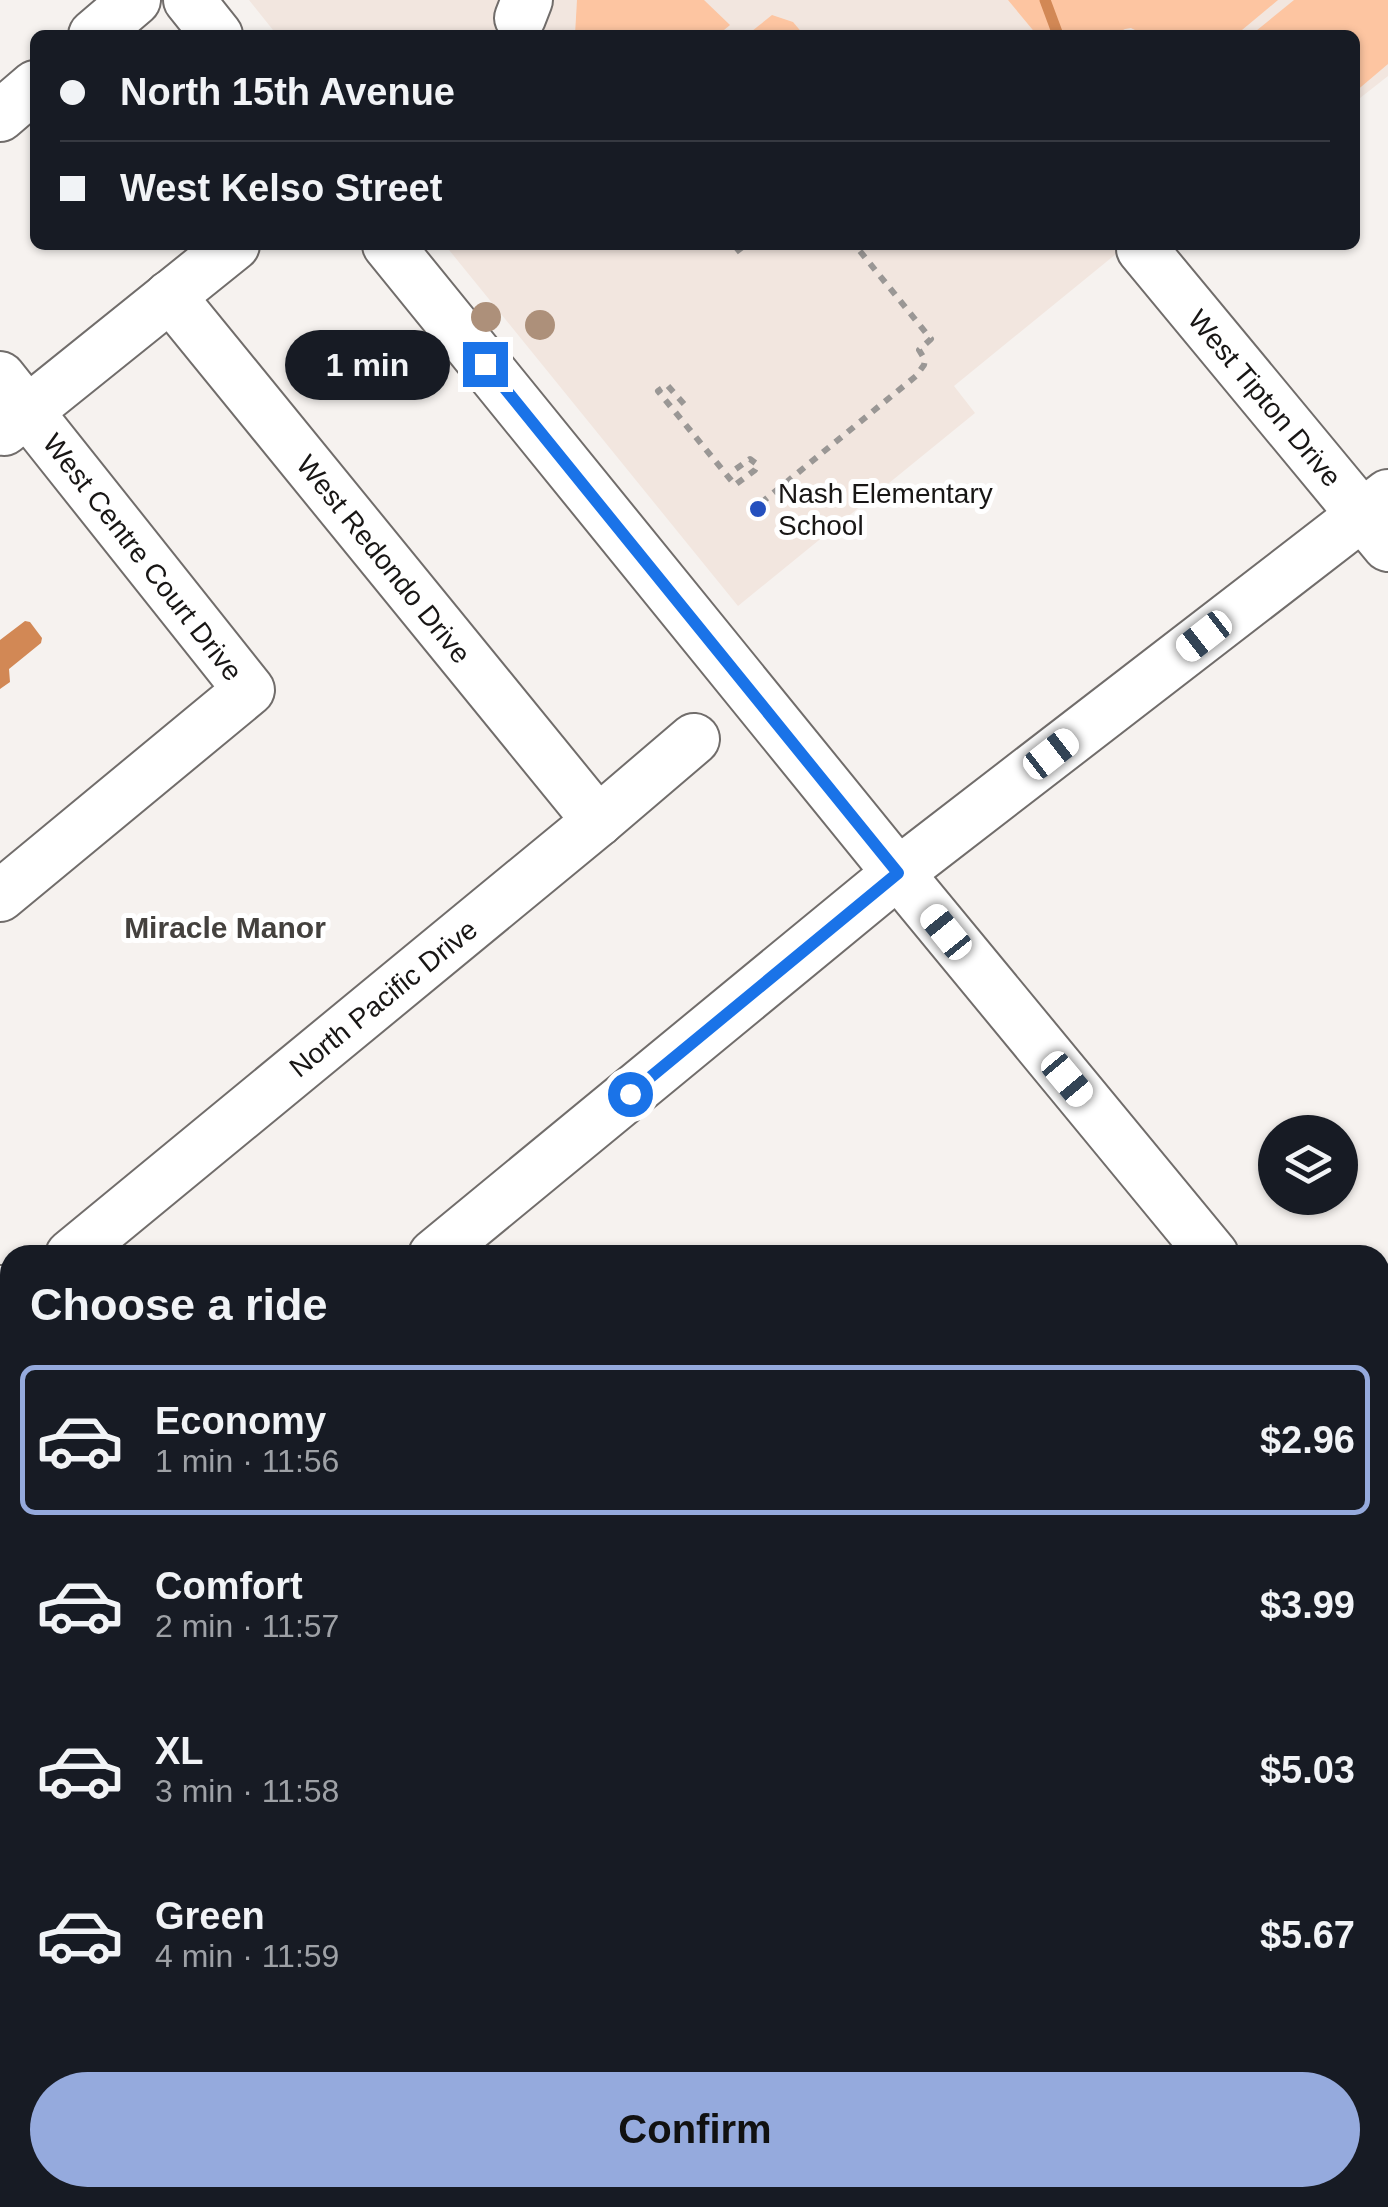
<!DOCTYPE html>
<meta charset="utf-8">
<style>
:root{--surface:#171b24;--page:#20242c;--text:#f1f3f6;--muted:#9ea1a6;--line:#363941;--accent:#95aadd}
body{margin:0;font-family:Arial,sans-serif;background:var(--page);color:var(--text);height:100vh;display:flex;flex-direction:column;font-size:38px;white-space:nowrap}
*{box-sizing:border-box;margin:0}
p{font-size:32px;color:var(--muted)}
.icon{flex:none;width:55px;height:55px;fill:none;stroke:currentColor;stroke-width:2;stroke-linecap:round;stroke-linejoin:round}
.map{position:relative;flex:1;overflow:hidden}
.details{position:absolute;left:0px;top:1245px;width:1390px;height:962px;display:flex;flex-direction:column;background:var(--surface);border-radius:30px 30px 0 0;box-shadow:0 2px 8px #0004}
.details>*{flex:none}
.guide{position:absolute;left:30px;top:30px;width:1330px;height:220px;border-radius:15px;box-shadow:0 2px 8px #0004;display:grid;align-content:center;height:220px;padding:0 30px;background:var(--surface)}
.tools{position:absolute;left:1258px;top:1115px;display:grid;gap:20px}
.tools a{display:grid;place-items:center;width:100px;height:100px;border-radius:50%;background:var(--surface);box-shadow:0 2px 8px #0004;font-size:50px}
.end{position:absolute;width:45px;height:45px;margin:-22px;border:12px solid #1a73e8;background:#fff;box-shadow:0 0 0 5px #fff}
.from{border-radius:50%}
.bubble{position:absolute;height:70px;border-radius:35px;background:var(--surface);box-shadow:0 2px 8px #0004;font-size:32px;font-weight:800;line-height:70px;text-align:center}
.car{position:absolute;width:30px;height:60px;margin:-30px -15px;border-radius:12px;box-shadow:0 0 8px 2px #0007;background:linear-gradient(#fff 24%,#345 0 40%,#fff 0 76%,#345 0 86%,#fff 0)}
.guide b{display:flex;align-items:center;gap:35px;height:95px;font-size:38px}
.guide b+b{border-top:2px solid var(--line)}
.guide i{width:25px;height:25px;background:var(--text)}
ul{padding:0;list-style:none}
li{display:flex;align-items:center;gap:30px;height:150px;margin:0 20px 15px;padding:0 10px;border:5px solid transparent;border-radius:15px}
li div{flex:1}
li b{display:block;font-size:38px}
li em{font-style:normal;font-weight:800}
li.active{border-color:var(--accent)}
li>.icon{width:90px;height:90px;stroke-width:1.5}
h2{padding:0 30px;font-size:45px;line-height:120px}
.primary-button{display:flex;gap:20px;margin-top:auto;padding:20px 30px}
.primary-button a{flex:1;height:115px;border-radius:60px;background:var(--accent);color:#111;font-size:40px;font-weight:800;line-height:115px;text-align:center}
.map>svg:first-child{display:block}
.built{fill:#f2e6df}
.green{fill:#fdc5a1}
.water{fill:#d28855}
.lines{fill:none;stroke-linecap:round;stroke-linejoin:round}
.stream{stroke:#d28855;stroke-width:11}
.minor-casing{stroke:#716d6b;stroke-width:54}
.path{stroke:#9a9795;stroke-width:6;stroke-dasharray:8 8;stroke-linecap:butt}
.minor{stroke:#fff;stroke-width:50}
.tree{fill:#ad907a}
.route{stroke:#1a73e8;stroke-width:12}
.poi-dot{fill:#2550be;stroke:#fff;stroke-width:4}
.labels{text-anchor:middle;stroke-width:10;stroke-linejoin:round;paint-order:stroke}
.street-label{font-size:28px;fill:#181615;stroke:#fff}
.poi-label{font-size:28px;fill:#181615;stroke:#fff;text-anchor:start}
.neighbourhood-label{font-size:30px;font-weight:bold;fill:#44413e;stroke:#fff}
</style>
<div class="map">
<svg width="1388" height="2207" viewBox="0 0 1388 2207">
<rect width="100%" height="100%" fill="#f6f2ef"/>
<!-- built -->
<g class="built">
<polygon points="249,0 1388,0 1388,76 1355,102 1355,35 277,35"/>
<polygon points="445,245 1127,245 954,386 975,413 738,606"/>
</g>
<!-- green -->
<g class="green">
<polygon points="577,0 704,0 730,25 718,35 575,35"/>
<polygon points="1008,0 1278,0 1236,35 1145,35 1131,28 1125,29 1113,35 1102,32 1097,35 1037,35"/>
<polygon points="1294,0 1388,0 1388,64 1355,92 1355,35 1251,35"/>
<polygon points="772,15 793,22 804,35 747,35"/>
</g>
<!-- water -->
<polygon class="water" points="25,621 30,622 42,638 41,643 9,669 10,682 0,689 0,640"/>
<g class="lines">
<!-- stream -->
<polyline class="stream" points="1045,0 1058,35"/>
<!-- minor casing -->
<g class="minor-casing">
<g id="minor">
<polyline points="189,0 217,35"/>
<polyline points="520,18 527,0"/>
<polyline points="94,35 135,0"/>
<polyline points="0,116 35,86"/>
<polyline points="388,245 898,873 1213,1255"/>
<polyline points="1142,249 1388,546"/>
<polyline points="170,296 598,821"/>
<polyline points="0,377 249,690 0,896"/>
<polyline points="4,430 234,245"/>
<polyline points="71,1255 598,821 694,739"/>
<polyline points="434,1255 898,873 1388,495"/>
<polyline points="0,1291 10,1303"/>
<polyline points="1380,1459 1388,1468"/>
<polyline points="0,1617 10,1629"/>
<polyline points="1380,1986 1388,1979"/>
<polyline points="0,2079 10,2091"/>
<polyline points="96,2198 104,2207"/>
<polyline points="480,2198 488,2207"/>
<polyline points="1236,2198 1243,2207"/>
<polyline points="1112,2207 1124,2198"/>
</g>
</g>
<!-- path -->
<g class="path">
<polyline points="736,252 745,245"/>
<polyline points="684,404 667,385 658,391 735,485 755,470 758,465 750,459 733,471"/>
<polyline points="761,503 916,376 924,365 925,360 919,350 931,339 855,245"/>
</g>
<!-- minor -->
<use href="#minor" class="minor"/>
</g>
<!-- trees -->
<g class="tree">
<circle cx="486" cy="317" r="15"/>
<circle cx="540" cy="325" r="15"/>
</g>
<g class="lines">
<!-- route -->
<polyline class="route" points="485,364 898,873 630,1094"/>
</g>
<!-- markers -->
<circle class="poi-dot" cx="758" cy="509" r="10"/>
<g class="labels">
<!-- street labels -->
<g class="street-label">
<text transform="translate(1265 398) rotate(50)" y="10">West Tipton Drive</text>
<text transform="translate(143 557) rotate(52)" y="10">West Centre Court Drive</text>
<text transform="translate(384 559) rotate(51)" y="10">West Redondo Drive</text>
<text transform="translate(383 998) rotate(-39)" y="10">North Pacific Drive</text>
</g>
<!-- poi labels -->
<g class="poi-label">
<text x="778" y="503">Nash Elementary<tspan x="778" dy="32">School</tspan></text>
</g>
<!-- neighbourhood labels -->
<g class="neighbourhood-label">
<text x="225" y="938">Miracle Manor</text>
</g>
</g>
</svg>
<div class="tools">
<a><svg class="icon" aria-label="layers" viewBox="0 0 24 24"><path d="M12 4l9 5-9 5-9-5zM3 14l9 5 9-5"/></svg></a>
</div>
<i class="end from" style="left:630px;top:1094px"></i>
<i class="end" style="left:485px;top:364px"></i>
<div class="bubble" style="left:285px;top:330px;width:165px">1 min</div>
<i class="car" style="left:1204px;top:636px;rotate:232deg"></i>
<i class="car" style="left:1051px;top:754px;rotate:52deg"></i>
<i class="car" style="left:946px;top:932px;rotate:321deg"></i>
<i class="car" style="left:1067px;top:1079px;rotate:140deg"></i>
<div class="guide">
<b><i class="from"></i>North 15th Avenue</b>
<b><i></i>West Kelso Street</b>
</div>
<section class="details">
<h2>Choose a ride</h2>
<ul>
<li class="active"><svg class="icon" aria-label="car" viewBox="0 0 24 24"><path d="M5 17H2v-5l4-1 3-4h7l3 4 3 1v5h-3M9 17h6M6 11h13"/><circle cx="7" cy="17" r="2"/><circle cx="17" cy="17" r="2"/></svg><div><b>Economy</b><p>1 min · 11:56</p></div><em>$2.96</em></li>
<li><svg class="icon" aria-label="car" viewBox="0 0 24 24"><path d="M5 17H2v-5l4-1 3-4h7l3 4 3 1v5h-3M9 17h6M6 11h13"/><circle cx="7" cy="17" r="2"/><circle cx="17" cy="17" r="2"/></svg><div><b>Comfort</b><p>2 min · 11:57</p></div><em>$3.99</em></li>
<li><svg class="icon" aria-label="car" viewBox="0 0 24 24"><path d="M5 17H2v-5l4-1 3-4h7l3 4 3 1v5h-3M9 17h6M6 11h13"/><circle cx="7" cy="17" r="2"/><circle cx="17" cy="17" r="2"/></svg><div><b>XL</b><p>3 min · 11:58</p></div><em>$5.03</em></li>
<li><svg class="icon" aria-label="car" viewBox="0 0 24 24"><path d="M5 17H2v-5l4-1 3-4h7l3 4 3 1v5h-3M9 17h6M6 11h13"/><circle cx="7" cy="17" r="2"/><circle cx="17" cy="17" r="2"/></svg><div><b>Green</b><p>4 min · 11:59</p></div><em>$5.67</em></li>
</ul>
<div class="primary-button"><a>Confirm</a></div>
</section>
</div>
